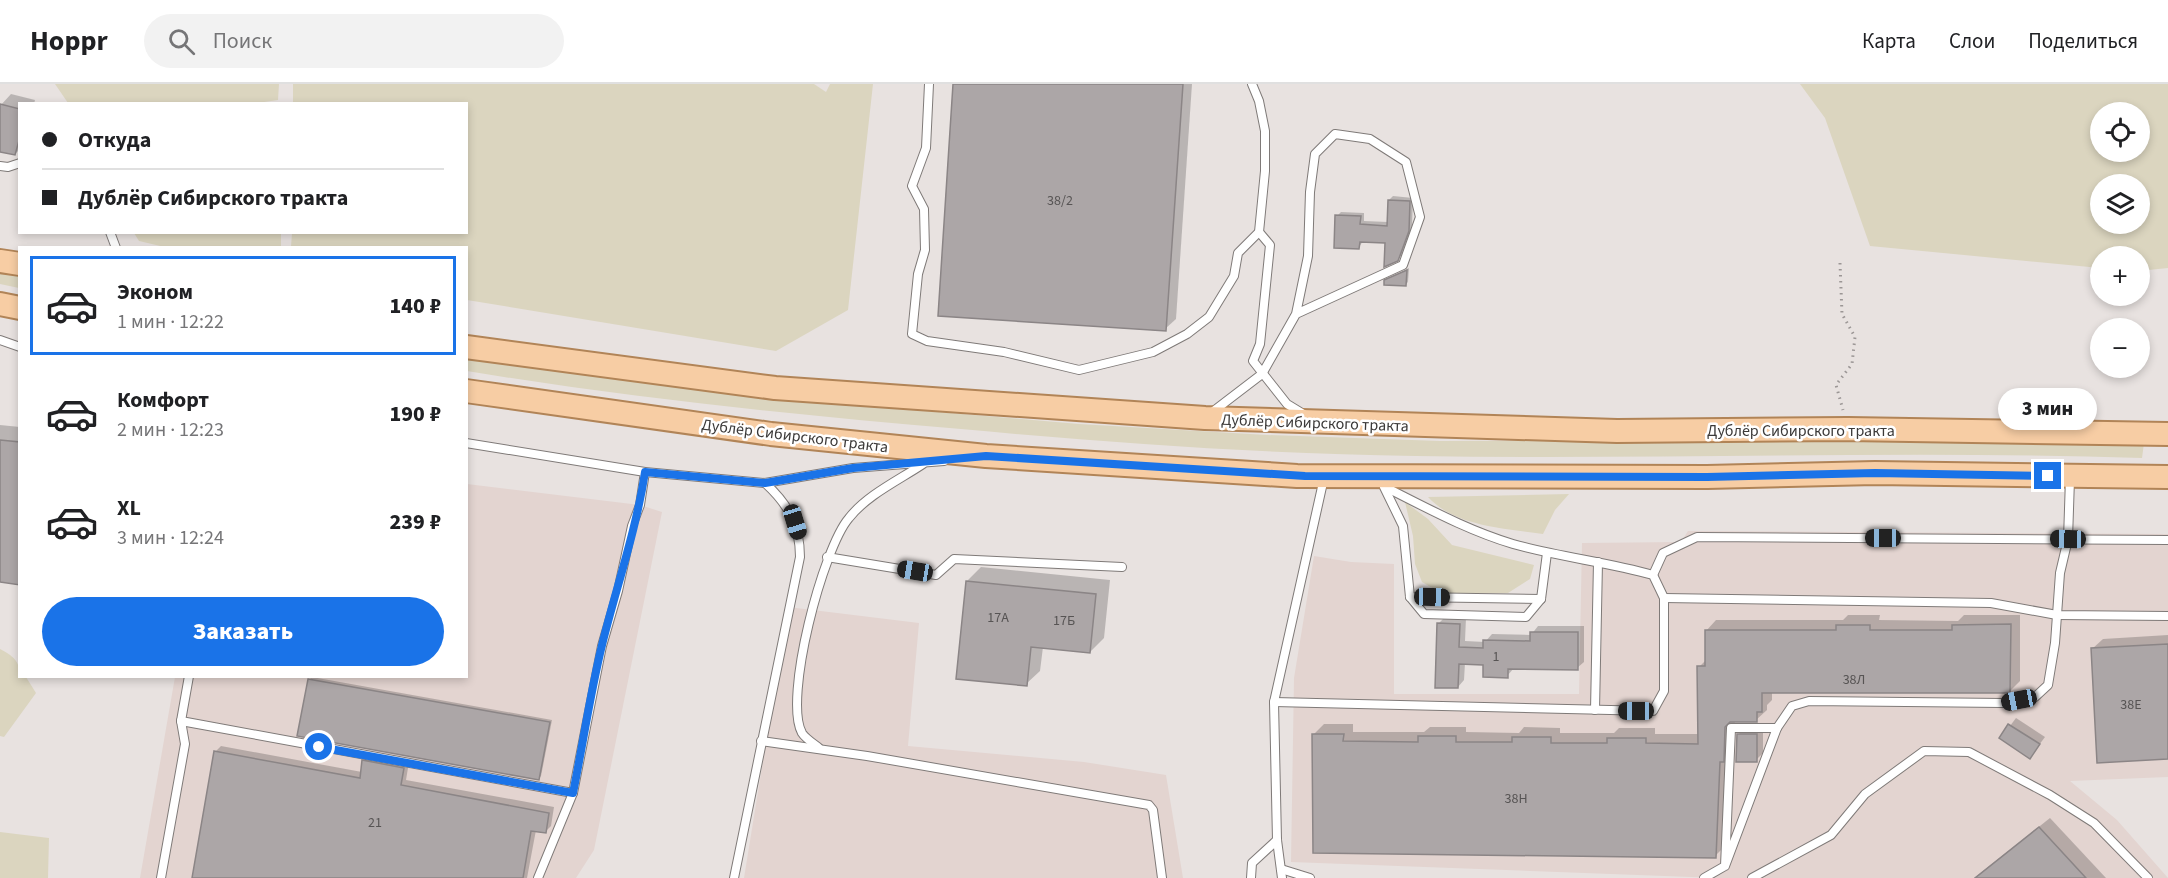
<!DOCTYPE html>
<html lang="ru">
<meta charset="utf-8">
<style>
:root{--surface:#fff;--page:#f2f2f2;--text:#202124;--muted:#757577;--line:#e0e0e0;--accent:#1a73e8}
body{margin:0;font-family:"Source Sans 3",sans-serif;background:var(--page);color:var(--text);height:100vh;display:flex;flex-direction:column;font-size:22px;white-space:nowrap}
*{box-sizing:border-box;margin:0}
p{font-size:20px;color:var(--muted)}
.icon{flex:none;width:33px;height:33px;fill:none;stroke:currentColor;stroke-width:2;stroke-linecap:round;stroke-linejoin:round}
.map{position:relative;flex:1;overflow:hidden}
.drawer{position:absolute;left:18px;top:162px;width:450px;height:432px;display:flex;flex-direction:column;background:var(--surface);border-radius:0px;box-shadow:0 3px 9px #0003}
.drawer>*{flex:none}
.top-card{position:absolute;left:18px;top:18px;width:450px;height:132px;border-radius:0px;box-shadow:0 3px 9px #0003;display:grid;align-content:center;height:132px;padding:0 24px;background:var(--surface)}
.controls{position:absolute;left:2090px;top:18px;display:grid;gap:12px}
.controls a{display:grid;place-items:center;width:60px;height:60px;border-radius:50%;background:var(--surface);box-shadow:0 3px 9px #0003;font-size:30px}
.end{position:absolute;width:27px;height:27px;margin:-14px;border:8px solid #1a73e8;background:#fff;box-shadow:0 0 0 3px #fff}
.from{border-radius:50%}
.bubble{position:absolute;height:42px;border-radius:21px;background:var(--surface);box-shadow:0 3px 9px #0003;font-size:20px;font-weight:800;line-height:42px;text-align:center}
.car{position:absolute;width:18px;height:36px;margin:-18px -9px;border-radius:8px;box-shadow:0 0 4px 2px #0007;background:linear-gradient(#222 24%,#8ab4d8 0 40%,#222 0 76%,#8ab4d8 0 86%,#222 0)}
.top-card b{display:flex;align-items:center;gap:21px;height:57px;font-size:22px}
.top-card b+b{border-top:2px solid var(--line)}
.top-card i{width:15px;height:15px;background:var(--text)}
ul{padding:10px 0 0;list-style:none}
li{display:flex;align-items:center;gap:18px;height:99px;margin:0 12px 9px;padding:0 12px;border:3px solid transparent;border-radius:0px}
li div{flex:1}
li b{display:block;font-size:22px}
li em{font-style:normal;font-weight:800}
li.on{border-color:var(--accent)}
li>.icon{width:54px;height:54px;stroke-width:1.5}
.action{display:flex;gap:12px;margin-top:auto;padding:12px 24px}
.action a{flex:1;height:69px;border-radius:36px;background:var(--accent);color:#fff;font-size:24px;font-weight:800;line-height:69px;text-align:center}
header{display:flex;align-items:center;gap:36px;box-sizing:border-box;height:84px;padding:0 30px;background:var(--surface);border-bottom:2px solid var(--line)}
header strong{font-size:28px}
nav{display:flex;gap:33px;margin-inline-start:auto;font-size:21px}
.search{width:420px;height:54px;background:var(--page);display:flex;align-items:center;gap:15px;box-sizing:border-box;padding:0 21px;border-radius:33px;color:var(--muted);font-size:22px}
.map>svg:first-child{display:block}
.built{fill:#e3d4d0}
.green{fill:#dbd5bf;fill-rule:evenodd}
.shadow{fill:#0003}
.building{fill:#aca6a7;stroke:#8b8586;stroke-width:1.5}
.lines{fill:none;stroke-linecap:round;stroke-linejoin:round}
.lane-casing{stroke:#7f7a78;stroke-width:10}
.primary-casing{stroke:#b18457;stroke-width:26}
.path{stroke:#9b9695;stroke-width:3;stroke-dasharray:1.5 4.5;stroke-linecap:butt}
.lane{stroke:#fff;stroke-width:8}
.primary{stroke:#f7cda4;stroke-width:22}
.route{stroke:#1a73e8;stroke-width:8}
.labels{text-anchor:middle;stroke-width:5;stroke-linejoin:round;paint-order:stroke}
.number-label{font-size:14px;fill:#575454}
.street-label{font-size:16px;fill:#3b3938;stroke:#fff}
</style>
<header>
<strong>Hoppr</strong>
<div class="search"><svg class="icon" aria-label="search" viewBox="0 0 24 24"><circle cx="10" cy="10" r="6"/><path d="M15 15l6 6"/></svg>Поиск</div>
<nav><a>Карта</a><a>Слои</a><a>Поделиться</a></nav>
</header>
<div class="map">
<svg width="2168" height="794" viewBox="0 0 2168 794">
<rect width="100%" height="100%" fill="#e8e2e0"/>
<!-- built -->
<g class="built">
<polygon points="467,400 640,421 662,428 594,766 576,794 140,794 175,593 466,592"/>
<polygon points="1688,447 2168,450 2168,693 2070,697 2117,736 2168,794 1718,794 1291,778 1294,594 1314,472 1351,478 1394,480 1394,610 1579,610 1582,459 1681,458"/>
<polygon points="788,523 919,539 908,662 1084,678 1166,691 1183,794 744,794"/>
</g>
<!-- green -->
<g class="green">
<polygon points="55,0 279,0 278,16 250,20 68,19"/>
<polygon points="293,0 814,0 826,8 830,0 873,0 848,226 776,267 467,216 466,164 291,163 292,149 466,148 466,20 293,19"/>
<path d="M1800 0H2168V184L2139 187V172H2100V184L1870 162 1825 34ZM2139 28V68H2100V28ZM2139 100V140H2100V100Z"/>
<polygon points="134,149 281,149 281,163 169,164 139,157"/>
<polygon points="0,185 19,189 19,204 0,200"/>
<path d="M466 271 752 310 892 324 1079 340 1267 351 1440 357 1929 356 2144 359 2142 374C1900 366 1658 376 1416 372 1264 370 1112 359 961 345 796 331 630 314 467 287Z"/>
<path d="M1569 410 1555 426 1543 450C1504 444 1456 443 1428 413Z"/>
<polygon points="1405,418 1428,435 1452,461 1534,481 1530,495 1508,509 1441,509 1422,498 1415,480 1413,452"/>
<path d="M0 565C13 572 20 577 20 592L26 593 36 609 4 653 0 652Z"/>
<polygon points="0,748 49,754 48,794 0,794"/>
</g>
<!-- shadow -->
<g class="shadow">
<polygon points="955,0 1192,0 1176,235 1165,245"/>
<polygon points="11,10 35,16 34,20 20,20 20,65 15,70 0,66 0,22"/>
<polygon points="1393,112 1413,114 1412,142 1402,171 1397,175 1387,158 1363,157 1359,163 1337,132 1341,128 1364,129 1364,137 1388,138 1389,116"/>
<polygon points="1409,184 1408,198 1406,200 1385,197"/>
<polygon points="0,341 20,343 20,499 0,497"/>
<polygon points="981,483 1110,496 1104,554 1090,568 1043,563 1040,587 1026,600 967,497"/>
<polygon points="1848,531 1880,531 1879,536 1958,537 1964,531 2020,531 2020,597 2010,607 1772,607 1772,616 1767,621 1767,626 1756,636 1735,636 1725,762 1715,772 1314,650 1324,640 1353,640 1353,648 1424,648 1430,643 1466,643 1466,648 1519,649 1524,643 1560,644 1560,649 1614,649 1619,644 1655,644 1655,650 1699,650 1699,583 1706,576 1706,547 1716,536 1843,536"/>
<polygon points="1445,533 1466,534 1465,557 1485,558 1492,550 1531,551 1538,542 1584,542 1584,578 1577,584 1514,584 1507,592 1485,579 1465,579 1464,596 1458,603 1438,540"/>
<polygon points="2168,551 2168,674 2092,565 2103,555"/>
<polygon points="312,593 552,636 541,692 538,695 309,596"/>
<polygon points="2016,634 2045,653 2030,673 2001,654"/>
<polygon points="1745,644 1763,644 1763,669 1756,676 1738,651"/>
<polygon points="221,662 362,688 364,677 370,671 409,678 406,696 554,723 551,742 545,748 536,746 527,794 194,794 215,668"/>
<polygon points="2050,734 2106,794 1974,794"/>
</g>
<!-- building -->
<g class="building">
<polygon points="953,0 1183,0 1166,247 938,232"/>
<polygon points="0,20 20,25 20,53 15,71 0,68"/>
<polygon points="1388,116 1410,117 1409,147 1398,177 1384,183 1385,159 1360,158 1359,165 1334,164 1335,131 1361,132 1360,140 1387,142"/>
<polygon points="1407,186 1406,202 1384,201 1384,196"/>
<polygon points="0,356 20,358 20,501 0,498"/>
<polygon points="966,497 1096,510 1090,569 1031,563 1027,602 956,595"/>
<polygon points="1437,539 1460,540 1459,563 1483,564 1483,556 1530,557 1530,548 1578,548 1578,586 1508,585 1508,594 1483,593 1483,581 1459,580 1458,604 1435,604"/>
<polygon points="2011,540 2010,609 1762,609 1762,628 1757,628 1757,638 1730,638 1725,643 1724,678 1720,678 1716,774 1313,769 1312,650 1344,650 1343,657 1418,658 1418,652 1456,652 1456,658 1512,658 1512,653 1551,653 1551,659 1607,659 1607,654 1646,654 1646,659 1698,660 1697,582 1705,582 1705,546 1836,546 1836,541 1870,541 1870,546 1952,546 1952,541"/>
<polygon points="2168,560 2168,675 2097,679 2091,564"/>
<polygon points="308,595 550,638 539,696 297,652"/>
<polygon points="2008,640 2040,660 2030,675 1999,654"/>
<polygon points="1737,650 1757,650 1757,678 1736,678"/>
<polygon points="214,667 360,694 362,676 404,684 401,701 549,729 546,749 531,747 523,794 192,794"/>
<polygon points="2039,743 2086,794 1975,794"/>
</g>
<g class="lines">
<!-- lane casing -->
<g class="lane-casing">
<g id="lane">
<polyline points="929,0 926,64 912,102 924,125 925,166 918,190 912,250 927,257 1004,268 1079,286 1153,268 1187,250 1209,233 1234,192 1238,169 1259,148 1265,87 1265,47 1259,17 1252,0"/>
<polyline points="0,82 8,83 20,79"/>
<polyline points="110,148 116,164"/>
<polyline points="1259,148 1270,161 1260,260 1253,277 1287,320 1305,331"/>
<polyline points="0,256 20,263"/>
<polyline points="1211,329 1262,290 1296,230 1308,172 1310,108 1315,70 1335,50 1370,55 1406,78 1420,133 1403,181 1296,230"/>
<polyline points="466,359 645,388 765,399 853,384 944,377"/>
<polyline points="1384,403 1403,442 1410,513 1541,515 1547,469"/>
<polyline points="827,473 936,491 954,475 1122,483"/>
<polyline points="1653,491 1663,469 1697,453 2168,456"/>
<polyline points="1410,513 1424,530 1526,533 1541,515"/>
<polyline points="1664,514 1991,519 2057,531 2168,532"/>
<polyline points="189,592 181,637 573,709 602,562 618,507 632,442 640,421 645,388"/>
<path d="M1274 618 1653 627 1664 607V514L1653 491C1607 478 1559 473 1513 460 1467 446 1429 425 1387 404"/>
<polyline points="1595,626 1598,478"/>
<polyline points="1777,644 1792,622 1809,617 2003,619 2035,613 2048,601 2055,559 2060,489 2068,455 2070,395"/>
<polyline points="761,657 867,672 1149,721 1153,726 1162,794"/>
<path d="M819 664C814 660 805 654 802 649 783 615 823 464 849 434 867 411 899 396 923 380"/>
<polyline points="1281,785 1310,794"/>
<polyline points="161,794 185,660 181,637"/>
<polyline points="538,794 573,709"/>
<path d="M734 794 800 473C800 441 788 420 765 399"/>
<polyline points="1251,794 1252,779 1277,756"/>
<polyline points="1282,794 1277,756 1274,618 1324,394"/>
<polyline points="1704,794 1725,782 1777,644 1731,644 1725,782"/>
<polyline points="1752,794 1831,751 1865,710 1924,667 1969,668 2050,711 2094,739 2148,794"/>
</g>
</g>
<!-- primary casing -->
<g class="primary-casing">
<g id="primary">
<polyline points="0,177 20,180"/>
<polyline points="0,220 20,224"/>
<polyline points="466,263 775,304 1205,334 1617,347 1848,345 2168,350"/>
<polyline points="466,307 771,350 986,372 1297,392 1707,393 1875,389 2168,393"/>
</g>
</g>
<!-- path -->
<polyline class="path" points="1840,179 1842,230 1855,253 1852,280 1836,301 1843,326"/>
<!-- lane -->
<use href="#lane" class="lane"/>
<!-- primary -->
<use href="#primary" class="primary"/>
</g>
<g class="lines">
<!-- route -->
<path class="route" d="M319 663 573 709C583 660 590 610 602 561 616 504 636 447 645 388L765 399 853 384 986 372 1305 392 1707 393 1875 389 2048 392"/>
</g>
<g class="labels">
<!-- number labels -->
<g class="number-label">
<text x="1060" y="121">38/2</text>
<text x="998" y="538">17А</text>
<text x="1064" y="541">17Б</text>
<text x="1496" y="577">1</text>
<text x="1854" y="600">38Л</text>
<text x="2131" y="625">38Е</text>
<text x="1516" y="719">38Н</text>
<text x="375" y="743">21</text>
</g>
<!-- street labels -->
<g class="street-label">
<text transform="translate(1315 338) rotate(2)" y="6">Дублёр Сибирского тракта</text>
<text x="1801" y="352">Дублёр Сибирского тракта</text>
<text transform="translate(795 351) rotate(7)" y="6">Дублёр Сибирского тракта</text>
</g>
</g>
</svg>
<div class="controls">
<a><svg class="icon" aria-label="locate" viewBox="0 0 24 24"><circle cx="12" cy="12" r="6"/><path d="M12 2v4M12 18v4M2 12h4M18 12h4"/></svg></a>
<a><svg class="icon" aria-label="layers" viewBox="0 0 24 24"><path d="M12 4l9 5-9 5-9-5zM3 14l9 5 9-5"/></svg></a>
<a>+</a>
<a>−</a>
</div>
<i class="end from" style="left:319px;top:663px"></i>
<i class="end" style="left:2048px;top:392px"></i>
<div class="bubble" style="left:1998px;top:304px;width:99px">3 мин</div>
<i class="car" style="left:795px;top:438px;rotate:163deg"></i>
<i class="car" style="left:1883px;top:454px;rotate:270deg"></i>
<i class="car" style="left:2068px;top:455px;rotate:271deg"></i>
<i class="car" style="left:915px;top:487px;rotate:279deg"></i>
<i class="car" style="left:1432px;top:513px;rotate:91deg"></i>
<i class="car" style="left:2019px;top:616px;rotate:259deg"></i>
<i class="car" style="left:1636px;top:627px;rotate:270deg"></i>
<div class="top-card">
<b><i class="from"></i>Откуда</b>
<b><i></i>Дублёр Сибирского тракта</b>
</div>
<section class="drawer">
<ul>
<li class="on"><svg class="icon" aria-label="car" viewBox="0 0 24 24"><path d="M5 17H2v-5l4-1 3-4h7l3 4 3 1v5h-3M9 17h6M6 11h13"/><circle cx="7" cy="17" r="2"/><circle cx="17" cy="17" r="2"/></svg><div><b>Эконом</b><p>1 мин · 12:22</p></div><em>140 ₽</em></li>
<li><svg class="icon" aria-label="car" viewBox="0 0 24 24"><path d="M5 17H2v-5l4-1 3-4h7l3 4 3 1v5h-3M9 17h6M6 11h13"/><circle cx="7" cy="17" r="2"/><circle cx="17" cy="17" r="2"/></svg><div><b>Комфорт</b><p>2 мин · 12:23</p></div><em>190 ₽</em></li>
<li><svg class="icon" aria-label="car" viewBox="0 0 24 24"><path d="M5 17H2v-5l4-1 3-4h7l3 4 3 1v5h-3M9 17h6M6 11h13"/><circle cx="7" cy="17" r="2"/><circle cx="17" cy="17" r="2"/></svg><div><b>XL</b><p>3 мин · 12:24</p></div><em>239 ₽</em></li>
</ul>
<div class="action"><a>Заказать</a></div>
</section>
</div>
